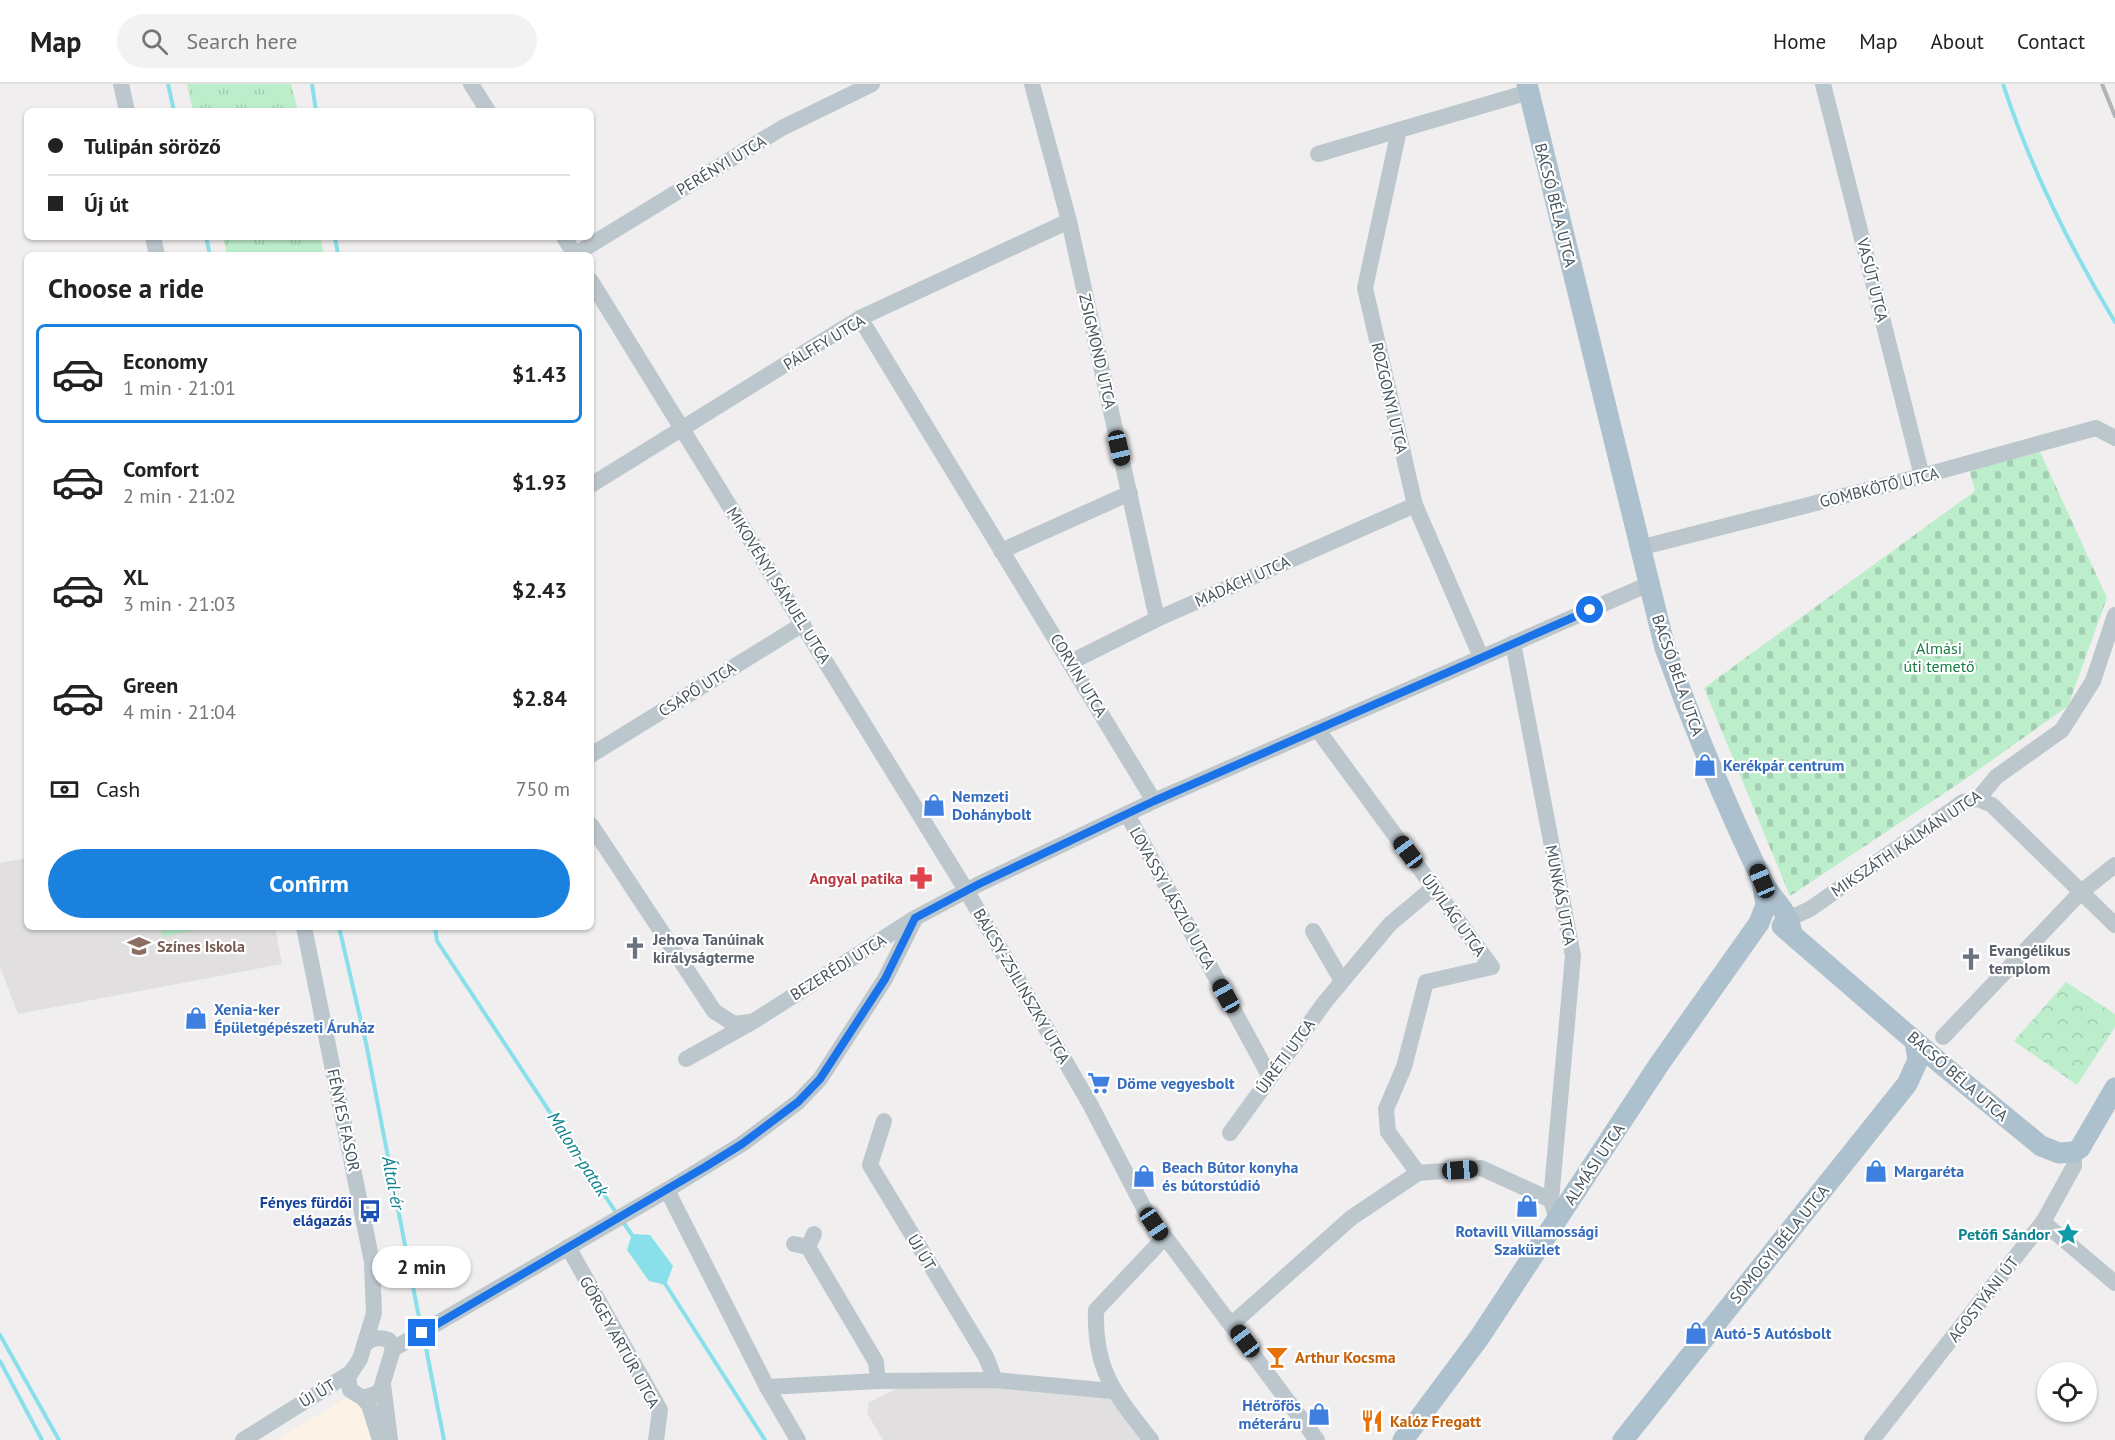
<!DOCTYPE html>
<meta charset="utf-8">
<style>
:root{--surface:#fff;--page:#f2f2f2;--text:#222;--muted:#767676;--line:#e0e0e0;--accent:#1a82de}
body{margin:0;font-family:"PT Sans",sans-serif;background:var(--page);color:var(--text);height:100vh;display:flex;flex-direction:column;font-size:22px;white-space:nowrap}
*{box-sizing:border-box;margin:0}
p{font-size:20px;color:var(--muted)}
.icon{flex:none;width:33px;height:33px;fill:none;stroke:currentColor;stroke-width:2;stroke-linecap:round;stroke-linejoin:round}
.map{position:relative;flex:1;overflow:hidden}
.sheet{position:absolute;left:24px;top:168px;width:570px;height:678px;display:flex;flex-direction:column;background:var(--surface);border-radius:9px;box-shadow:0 2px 4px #0004}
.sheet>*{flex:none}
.top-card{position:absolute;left:24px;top:24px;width:570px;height:132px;border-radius:9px;box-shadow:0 2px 4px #0004;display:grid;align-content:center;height:132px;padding:0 24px;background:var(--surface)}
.fabs{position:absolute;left:2037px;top:1278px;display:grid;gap:12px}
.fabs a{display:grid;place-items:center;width:60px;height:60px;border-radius:50%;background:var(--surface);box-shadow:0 2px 4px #0004;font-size:30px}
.end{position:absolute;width:27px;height:27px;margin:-14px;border:8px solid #1a73e8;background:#fff;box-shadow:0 0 0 3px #fff}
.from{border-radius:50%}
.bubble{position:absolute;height:42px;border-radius:21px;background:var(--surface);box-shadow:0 2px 4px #0004;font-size:20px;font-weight:700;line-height:42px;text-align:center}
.car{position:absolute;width:18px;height:36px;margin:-18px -9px;border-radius:8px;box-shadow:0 0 4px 2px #0007;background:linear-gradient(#222 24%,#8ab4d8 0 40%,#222 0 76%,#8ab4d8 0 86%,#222 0)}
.top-card b{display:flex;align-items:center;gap:21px;height:57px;font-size:22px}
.top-card b+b{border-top:2px solid var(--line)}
.top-card i{width:15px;height:15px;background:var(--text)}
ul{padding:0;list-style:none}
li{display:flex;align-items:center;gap:18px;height:99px;margin:0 12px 9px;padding:0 12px;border:3px solid transparent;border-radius:9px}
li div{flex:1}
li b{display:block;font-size:22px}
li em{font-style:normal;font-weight:700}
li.current{border-color:var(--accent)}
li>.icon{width:54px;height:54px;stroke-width:1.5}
h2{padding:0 24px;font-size:27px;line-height:72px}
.pay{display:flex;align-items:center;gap:15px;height:66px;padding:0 24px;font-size:22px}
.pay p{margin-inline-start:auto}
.primary-button{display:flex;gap:12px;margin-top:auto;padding:12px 24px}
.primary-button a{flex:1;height:69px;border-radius:36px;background:var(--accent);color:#fff;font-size:24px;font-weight:700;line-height:69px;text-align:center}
header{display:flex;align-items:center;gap:36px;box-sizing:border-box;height:84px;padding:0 30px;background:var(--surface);border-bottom:2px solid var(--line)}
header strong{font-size:28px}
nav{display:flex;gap:33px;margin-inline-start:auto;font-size:21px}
.search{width:420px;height:54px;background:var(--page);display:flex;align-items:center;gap:15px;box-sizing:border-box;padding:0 21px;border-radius:33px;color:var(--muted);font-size:22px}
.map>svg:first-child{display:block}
.commercial{fill:#fcf3e6}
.education{fill:#e1dfe0}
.grass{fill:url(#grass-tufts)}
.cemetery{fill:url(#cemetery-stones)}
.park{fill:url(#park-crowns)}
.pitch{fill:#bceecb}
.water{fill:#89e0eb}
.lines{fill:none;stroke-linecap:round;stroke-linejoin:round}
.stream{stroke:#89e0eb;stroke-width:4}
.minor{stroke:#bcc7cd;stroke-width:16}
.major{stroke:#adc0cd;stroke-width:21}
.rail{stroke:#b0b4b8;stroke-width:4}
.route{stroke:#1a73e8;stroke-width:8}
.labels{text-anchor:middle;stroke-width:4.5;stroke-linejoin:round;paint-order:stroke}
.street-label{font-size:16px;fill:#46535b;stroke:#fff}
.park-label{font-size:16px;fill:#177c40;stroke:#fff}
.shop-label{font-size:16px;font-weight:bold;fill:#366cbe;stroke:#fff;text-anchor:start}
.health-label{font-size:16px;font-weight:bold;fill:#be3a42;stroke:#fff;text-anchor:end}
.worship-label{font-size:16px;font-weight:bold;fill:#5b616d;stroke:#fff;text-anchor:start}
.education-label{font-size:16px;font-weight:bold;fill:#785e54;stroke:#fff;text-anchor:start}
.transit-label{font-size:16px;font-weight:bold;fill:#164399;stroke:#fff;text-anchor:end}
.culture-label{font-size:16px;font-weight:bold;fill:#0d838f;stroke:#fff;text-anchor:end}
.food-label{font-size:16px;font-weight:bold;fill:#c56008;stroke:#fff;text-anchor:start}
.water-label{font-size:18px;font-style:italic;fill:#0e8190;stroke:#fff}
</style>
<header>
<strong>Map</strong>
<div class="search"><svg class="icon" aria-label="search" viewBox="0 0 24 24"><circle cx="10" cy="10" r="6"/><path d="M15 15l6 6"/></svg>Search here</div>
<nav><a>Home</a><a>Map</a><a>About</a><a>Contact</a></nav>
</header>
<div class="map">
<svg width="2115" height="1356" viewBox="0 0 2115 1356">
<defs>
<pattern id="grass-tufts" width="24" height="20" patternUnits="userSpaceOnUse" patternTransform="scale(1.5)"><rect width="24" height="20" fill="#bceecb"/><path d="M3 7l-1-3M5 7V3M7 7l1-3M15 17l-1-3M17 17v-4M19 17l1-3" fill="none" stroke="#a3ceb1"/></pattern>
<pattern id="cemetery-stones" width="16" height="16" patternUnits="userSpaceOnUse" patternTransform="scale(1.5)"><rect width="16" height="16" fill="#bceecb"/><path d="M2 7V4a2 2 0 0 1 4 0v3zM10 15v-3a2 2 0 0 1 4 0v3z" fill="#a3ceb1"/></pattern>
<pattern id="park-crowns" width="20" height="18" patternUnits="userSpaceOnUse" patternTransform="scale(1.5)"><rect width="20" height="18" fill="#bceecb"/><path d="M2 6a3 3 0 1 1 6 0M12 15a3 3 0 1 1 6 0" fill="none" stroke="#a3ceb1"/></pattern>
</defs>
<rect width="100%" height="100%" fill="#f0eeee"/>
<!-- commercial -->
<polygon class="commercial" points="362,1304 373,1356 276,1356"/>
<!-- education -->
<g class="education">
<polygon points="27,774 27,843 275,843 282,880 18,930 0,883 0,779"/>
<polygon points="1005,1302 1109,1311 1141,1356 883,1356 867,1329 869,1318 898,1304"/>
</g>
<!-- grass -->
<g class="grass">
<polygon points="187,0 291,0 298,27 193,27"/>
<polygon points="223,153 320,153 324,171 227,171"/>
</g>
<!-- cemetery -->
<polygon class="cemetery" points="2040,368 2107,514 2068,622 1967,694 1790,812 1704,604 1975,407 1969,385"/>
<!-- park -->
<polygon class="park" points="2066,898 2115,930 2115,943 2077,1001 2014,957"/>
<!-- pitch -->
<polygon class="pitch" points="160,843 212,843 162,853"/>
<!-- water -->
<polygon class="water" points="632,1150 650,1151 673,1182 666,1201 649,1197 627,1166"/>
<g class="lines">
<!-- stream -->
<g class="stream">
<polyline points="168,0 174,27"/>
<polyline points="312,0 316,27"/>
<path d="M2003 0C2030 83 2070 163 2115 238"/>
<polyline points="206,153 210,171"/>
<polyline points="335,153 338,171"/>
<polyline points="339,843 366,959 421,1244"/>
<polyline points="435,843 437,857 617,1130"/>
<polyline points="623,1138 634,1154"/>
<polyline points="664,1198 765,1356"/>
<polyline points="0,1251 59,1356"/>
<polyline points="424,1254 444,1356"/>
<polyline points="0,1277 42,1356"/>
</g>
<!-- minor -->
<g class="minor">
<polyline points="121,0 127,27"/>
<polyline points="471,0 488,27"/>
<polyline points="1032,0 1069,137 1157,535"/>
<polyline points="1823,0 1922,392"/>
<polyline points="1318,70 1399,46"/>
<polyline points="153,153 157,171"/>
<polyline points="564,153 575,171"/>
<polyline points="574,171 782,44 872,0"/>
<polyline points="591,197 966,806 1090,1020 1145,1126 1317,1356"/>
<polyline points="860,234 1154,717"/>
<polyline points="591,401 860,234 1069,137"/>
<polyline points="1639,464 1922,392 2096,344 2115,354"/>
<polyline points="1001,467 1130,409"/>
<polyline points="1513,559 1573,872 1551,1116 1557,1135"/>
<polyline points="1481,573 1415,421 1365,204 1399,46 1529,8"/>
<polyline points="1071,578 1157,535 1415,421"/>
<polyline points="1317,645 1492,883 1426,898 1404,983 1386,1025 1388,1048 1418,1089"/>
<polyline points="591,671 803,540"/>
<polyline points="1978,715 1992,721 2115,841"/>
<polyline points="1127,730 1270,993"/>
<polyline points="591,741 714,927 734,940 750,938"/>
<polyline points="1787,831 1797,831 1810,825 1963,718 1978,715 1996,693 2062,646 2093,597 2115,531"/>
<path d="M304 843 372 1178 374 1229 360 1275 348 1293 350 1306 363 1314 376 1310 381 1305 393 1265 389 1256C380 1253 372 1253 365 1260"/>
<polyline points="1313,847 1342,897"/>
<polyline points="1943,953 2081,808 2115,781"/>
<polyline points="686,975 754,937 915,834 979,800 1154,717 1649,500"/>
<polyline points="884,1037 870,1081 986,1273 995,1296"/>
<polyline points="1230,1049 1325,918 1390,840 1434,803"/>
<polyline points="667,1106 767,1303 798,1356"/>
<polyline points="2043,1138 2115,1199"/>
<polyline points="794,1160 808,1163 814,1150"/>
<polyline points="568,1163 660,1326 656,1356"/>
<polyline points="808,1163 876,1278 878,1297"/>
<polyline points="1232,1240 1351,1134 1418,1089 1481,1084 1551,1116"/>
<polyline points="393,1265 667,1106 742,1060 798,1018 820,995 885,895 915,835"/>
<polyline points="383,1300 390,1356"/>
<polyline points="767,1303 878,1297 995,1296 1112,1307"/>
<polyline points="363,1314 369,1321 380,1356"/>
<polyline points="243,1356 350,1289"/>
<path d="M1151 1356C1115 1310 1094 1287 1096 1226L1164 1154"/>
<polyline points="1872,1356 2043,1138 2074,1082 2074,1068"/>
</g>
<!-- major -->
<g class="major">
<path d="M1527 0 1665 564C1693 642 1725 719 1761 794 1771 817 1785 819 1792 849"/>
<polyline points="1782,842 1946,984 2041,1062 2059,1069 2074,1068 2080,1064 2115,1004"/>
<polyline points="1403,1356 1479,1254 1660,979 1759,839 1766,821 1762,797"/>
<polyline points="1623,1356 1907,1000 1918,976 1915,957"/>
</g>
<!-- rail -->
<polyline class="rail" points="2102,0 2115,32"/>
</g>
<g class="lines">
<!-- route -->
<polyline class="route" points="422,1249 705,1083 742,1060 798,1018 820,995 885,895 915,834 979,800 1154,717 1590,526"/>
</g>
<!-- icons -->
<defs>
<g id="shop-bare" transform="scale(1.8)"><path d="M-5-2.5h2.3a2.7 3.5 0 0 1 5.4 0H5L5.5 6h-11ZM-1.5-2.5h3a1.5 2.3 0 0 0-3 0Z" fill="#3f7fe0" stroke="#fff" stroke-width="2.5" paint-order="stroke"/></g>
<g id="pharmacy-bare" transform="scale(1.8)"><path d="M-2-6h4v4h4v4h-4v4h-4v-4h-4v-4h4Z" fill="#e0444e" stroke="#fff" stroke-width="2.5" paint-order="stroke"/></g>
<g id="school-bare" transform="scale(1.8)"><path d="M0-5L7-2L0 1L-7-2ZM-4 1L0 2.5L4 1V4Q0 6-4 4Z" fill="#8d6e63" stroke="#fff" stroke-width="2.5" paint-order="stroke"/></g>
<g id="church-bare" transform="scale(1.8)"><path d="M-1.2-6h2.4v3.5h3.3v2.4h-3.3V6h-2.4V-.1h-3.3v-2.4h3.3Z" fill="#6b7280" stroke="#fff" stroke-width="2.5" paint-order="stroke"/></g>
<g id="supermarket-bare" transform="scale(1.8)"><path d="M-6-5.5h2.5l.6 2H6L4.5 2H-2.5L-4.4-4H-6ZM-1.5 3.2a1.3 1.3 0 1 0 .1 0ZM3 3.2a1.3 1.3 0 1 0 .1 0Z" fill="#3f7fe0" stroke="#fff" stroke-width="2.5" paint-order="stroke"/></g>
<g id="bus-bare" transform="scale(1.8)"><path d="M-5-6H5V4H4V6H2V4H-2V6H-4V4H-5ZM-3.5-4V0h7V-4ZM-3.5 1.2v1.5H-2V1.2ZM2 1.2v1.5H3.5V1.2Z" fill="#1a4fb4" stroke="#fff" stroke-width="2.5" paint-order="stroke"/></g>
<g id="sight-bare" transform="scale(1.8)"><path d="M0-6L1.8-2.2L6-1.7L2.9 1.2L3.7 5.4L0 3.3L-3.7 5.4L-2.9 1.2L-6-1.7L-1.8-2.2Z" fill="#0f9aa8" stroke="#fff" stroke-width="2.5" paint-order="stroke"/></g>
<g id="bar-bare" transform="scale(1.8)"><path d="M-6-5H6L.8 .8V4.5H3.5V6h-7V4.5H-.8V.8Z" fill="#e8710a" stroke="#fff" stroke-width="2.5" paint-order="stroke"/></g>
<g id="restaurant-bare" transform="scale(1.8)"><path d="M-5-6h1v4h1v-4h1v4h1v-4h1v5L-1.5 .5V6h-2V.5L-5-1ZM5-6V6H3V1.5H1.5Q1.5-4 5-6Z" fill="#e8710a" stroke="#fff" stroke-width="2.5" paint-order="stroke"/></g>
</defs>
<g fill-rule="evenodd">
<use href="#shop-bare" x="1705" y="681"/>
<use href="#shop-bare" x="934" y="721"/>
<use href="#pharmacy-bare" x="921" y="794"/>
<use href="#school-bare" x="139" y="862"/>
<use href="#church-bare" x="635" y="864"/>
<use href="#church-bare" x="1971" y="875"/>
<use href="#shop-bare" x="196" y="934"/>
<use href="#supermarket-bare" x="1099" y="999"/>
<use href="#shop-bare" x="1876" y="1087"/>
<use href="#shop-bare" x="1144" y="1092"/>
<use href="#shop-bare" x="1527" y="1122"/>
<use href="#bus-bare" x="370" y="1127"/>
<use href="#sight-bare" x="2068" y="1150"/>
<use href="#shop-bare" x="1696" y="1249"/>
<use href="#bar-bare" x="1277" y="1273"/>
<use href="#shop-bare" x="1319" y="1330"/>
<use href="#restaurant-bare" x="1372" y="1337"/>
</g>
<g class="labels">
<!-- street labels -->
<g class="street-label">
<text transform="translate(721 81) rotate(-31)" y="6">PERÉNYI UTCA</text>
<text transform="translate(1556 121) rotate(76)" y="6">BACSÓ BÉLA UTCA</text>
<text transform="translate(1873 196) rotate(76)" y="6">VASÚT UTCA</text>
<text transform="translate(824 258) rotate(-31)" y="6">PÁLFFY UTCA</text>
<text transform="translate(1098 267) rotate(77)" y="6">ZSIGMOND UTCA</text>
<text transform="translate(1390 314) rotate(77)" y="6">ROZGONYI UTCA</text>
<text transform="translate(1879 403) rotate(-14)" y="6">GOMBKÖTŐ UTCA</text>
<text transform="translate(1242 497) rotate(-24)" y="6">MADÁCH UTCA</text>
<text transform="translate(779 501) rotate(58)" y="6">MIKOVÉNYI SÁMUEL UTCA</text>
<text transform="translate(1079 591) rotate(59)" y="6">CORVIN UTCA</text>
<text transform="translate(1678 591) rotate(71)" y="6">BACSÓ BÉLA UTCA</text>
<text transform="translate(697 605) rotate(-32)" y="6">CSAPÓ UTCA</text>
<text transform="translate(1906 759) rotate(-34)" y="6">MIKSZÁTH KÁLMÁN UTCA</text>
<text transform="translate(1561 811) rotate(79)" y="6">MUNKÁS UTCA</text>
<text transform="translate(1173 814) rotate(61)" y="6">LOVASSY LÁSZLÓ UTCA</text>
<text transform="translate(1454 831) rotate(54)" y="6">ÚJVILÁG UTCA</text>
<text transform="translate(838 883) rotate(-32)" y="6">BEZERÉDJ UTCA</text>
<text transform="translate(1022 902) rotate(60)" y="6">BAJCSY-ZSILINSZKY UTCA</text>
<text transform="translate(1285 972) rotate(-54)" y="6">ÚJRÉTI UTCA</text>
<text transform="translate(1958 992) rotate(41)" y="6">BACSÓ BÉLA UTCA</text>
<text transform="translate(344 1036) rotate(78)" y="6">FÉNYES FASOR</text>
<text transform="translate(1594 1080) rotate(-56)" y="6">ALMÁSI UTCA</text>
<text transform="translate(1779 1160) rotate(-51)" y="6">SOMOGYI BÉLA UTCA</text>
<text transform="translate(922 1168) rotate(59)" y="6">ÚJ ÚT</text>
<text transform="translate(1983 1215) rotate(-52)" y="6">AGOSTYÁNI ÚT</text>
<text transform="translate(620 1258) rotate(61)" y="6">GÖRGEY ARTÚR UTCA</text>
<text transform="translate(317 1309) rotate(-31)" y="6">ÚJ ÚT</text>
</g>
<!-- park labels -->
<g class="park-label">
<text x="1939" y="570">Almási<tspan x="1939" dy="18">úti temető</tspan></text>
</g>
<!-- shop labels -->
<g class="shop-label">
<text x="1723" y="687">Kerékpár centrum</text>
<text x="952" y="718">Nemzeti<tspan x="952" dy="18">Dohánybolt</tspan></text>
<text x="214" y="931">Xenia-ker<tspan x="214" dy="18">Épületgépészeti Áruház</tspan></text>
<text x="1117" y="1005">Döme vegyesbolt</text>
<text x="1162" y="1089">Beach Bútor konyha<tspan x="1162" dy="18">és bútorstúdió</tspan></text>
<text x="1894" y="1093">Margaréta</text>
<text x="1527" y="1153" text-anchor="middle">Rotavill Villamossági<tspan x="1527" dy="18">Szaküzlet</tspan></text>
<text x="1714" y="1255">Autó-5 Autósbolt</text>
<text x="1301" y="1327" text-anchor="end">Hétrőfös<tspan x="1301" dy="18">méteráru</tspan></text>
</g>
<!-- health labels -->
<g class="health-label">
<text x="903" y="800">Angyal patika</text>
</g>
<!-- worship labels -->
<g class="worship-label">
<text x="653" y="861">Jehova Tanúinak<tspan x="653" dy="18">királyságterme</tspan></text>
<text x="1989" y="872">Evangélikus<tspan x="1989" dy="18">templom</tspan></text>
</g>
<!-- education labels -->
<g class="education-label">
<text x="157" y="868">Színes Iskola</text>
</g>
<!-- transit labels -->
<g class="transit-label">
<text x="352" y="1124">Fényes fürdői<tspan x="352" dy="18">elágazás</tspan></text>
</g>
<!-- culture labels -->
<g class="culture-label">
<text x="2050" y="1156">Petőfi Sándor</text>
</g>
<!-- food labels -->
<g class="food-label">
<text x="1295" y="1279">Arthur Kocsma</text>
<text x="1390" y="1343">Kalóz Fregatt</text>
</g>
<!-- water labels -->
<g class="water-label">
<text transform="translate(578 1070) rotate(57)" y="6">Malom-patak</text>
<text transform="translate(393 1099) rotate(79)" y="6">Által-ér</text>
</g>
</g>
</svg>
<div class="fabs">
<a><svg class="icon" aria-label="locate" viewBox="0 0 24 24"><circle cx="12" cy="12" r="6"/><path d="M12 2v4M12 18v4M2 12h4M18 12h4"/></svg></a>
</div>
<i class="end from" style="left:1590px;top:526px"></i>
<i class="end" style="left:422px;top:1249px"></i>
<div class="bubble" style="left:372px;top:1162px;width:99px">2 min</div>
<i class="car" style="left:1119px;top:364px;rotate:167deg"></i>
<i class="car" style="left:1408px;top:768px;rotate:323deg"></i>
<i class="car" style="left:1762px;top:797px;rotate:337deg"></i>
<i class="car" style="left:1226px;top:912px;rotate:331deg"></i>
<i class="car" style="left:1460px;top:1086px;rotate:86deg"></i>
<i class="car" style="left:1154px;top:1140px;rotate:146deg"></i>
<i class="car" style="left:1245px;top:1257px;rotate:323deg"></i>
<div class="top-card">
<b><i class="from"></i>Tulipán söröző</b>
<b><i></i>Új út</b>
</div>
<section class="sheet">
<h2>Choose a ride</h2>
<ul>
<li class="current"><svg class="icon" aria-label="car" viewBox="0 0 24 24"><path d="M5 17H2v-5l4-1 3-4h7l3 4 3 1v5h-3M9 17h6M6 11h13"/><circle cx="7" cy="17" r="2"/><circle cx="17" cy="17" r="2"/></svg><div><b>Economy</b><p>1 min · 21:01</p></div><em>$1.43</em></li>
<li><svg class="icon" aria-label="car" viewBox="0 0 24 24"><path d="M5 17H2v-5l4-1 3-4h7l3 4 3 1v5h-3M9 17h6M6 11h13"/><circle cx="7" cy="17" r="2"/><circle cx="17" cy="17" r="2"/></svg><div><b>Comfort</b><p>2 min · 21:02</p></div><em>$1.93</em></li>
<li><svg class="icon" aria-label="car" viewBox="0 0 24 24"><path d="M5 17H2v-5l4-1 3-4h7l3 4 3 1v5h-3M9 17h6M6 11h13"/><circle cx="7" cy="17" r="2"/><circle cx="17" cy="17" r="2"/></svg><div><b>XL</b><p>3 min · 21:03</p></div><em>$2.43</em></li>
<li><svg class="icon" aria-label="car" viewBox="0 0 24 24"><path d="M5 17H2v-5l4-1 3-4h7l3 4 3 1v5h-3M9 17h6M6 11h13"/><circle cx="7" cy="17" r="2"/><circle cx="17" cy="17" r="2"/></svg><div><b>Green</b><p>4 min · 21:04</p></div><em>$2.84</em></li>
</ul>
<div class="pay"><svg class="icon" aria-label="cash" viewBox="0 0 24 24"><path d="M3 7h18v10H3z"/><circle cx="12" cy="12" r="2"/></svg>Cash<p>750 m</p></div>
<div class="primary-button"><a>Confirm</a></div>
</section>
</div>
